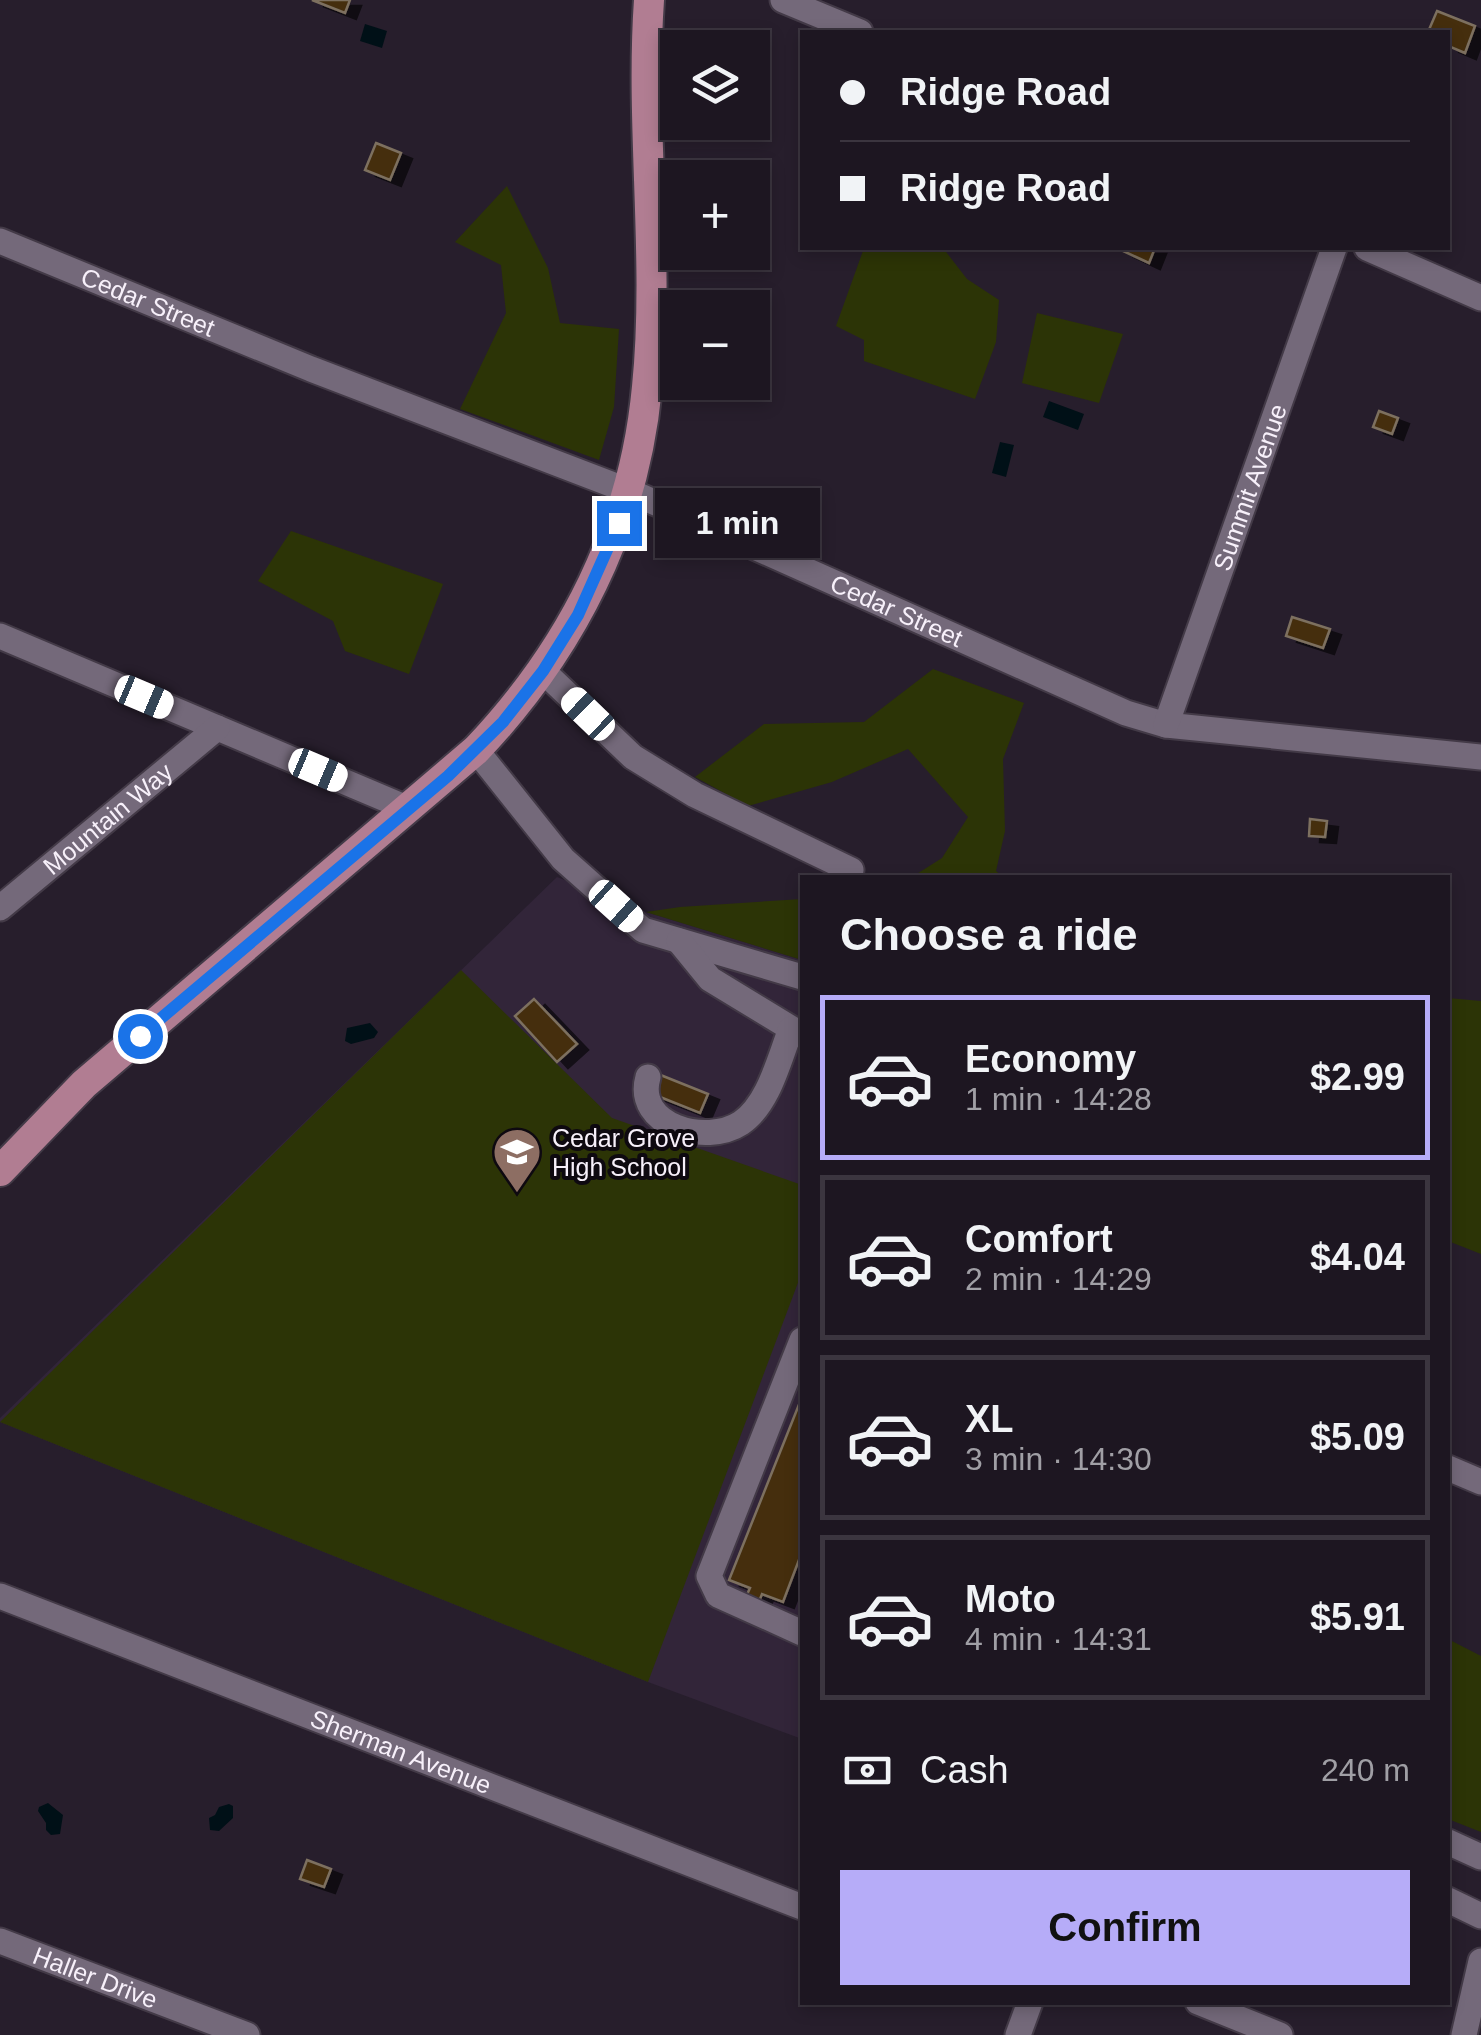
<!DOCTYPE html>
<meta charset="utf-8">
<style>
:root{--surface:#1d1621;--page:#2a232e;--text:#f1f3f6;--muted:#a09fa5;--line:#3b353f;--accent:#b6acf8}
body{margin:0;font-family:Helvetica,sans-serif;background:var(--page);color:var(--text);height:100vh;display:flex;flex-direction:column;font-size:38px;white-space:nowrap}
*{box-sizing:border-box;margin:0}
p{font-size:32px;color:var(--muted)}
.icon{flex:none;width:55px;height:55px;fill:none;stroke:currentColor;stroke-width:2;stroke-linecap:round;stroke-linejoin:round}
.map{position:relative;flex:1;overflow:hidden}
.sheet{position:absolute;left:800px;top:875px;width:650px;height:1130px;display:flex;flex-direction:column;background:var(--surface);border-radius:0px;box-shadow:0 5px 15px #0003,0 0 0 2px var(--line)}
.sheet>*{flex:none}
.top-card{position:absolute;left:800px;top:30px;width:650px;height:220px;border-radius:0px;box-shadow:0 5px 15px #0003,0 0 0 2px var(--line);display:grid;align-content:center;height:220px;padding:0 40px;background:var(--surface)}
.buttons{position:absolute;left:660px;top:30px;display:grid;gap:20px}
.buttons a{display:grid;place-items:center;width:110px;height:110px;border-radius:0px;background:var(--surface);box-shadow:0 5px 15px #0003,0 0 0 2px var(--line);font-size:50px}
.end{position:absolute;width:45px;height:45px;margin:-22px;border:12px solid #1a73e8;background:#fff;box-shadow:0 0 0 5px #fff}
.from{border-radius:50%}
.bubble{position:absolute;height:70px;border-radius:0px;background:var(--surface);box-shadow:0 5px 15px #0003,0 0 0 2px var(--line);font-size:32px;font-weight:700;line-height:70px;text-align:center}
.car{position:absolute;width:30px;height:60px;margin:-30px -15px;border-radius:12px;box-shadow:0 0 8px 2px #0007;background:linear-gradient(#fff 24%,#345 0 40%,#fff 0 76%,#345 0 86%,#fff 0)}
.top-card b{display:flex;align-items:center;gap:35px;height:95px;font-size:38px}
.top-card b+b{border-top:2px solid var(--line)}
.top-card i{width:25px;height:25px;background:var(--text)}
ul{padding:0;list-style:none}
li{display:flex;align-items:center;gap:30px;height:165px;margin:0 20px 15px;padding:0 20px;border:5px solid var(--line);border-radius:0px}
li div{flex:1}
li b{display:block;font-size:38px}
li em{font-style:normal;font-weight:700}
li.active{border-color:var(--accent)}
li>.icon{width:90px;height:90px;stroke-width:1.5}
h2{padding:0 40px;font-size:45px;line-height:120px}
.pay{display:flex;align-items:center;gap:25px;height:110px;padding:0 40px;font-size:38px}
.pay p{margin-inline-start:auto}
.primary-button{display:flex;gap:20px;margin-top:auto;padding:20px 40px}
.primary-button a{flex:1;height:115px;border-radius:0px;background:var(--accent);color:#111;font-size:40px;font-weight:700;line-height:115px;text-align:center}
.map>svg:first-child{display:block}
.built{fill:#322539}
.green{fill:#2c3406}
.water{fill:#001017}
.building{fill:#442f11;stroke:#7d705f;stroke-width:2.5;filter:url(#shadow)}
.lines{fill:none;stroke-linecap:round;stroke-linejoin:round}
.minor-casing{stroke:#433a47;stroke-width:29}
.major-casing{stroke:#433a47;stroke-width:34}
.minor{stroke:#74697a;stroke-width:25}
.major{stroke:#b17d92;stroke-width:30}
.route{stroke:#1a73e8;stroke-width:12}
.labels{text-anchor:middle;stroke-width:8;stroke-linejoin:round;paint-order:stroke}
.street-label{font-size:25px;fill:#f7f0fa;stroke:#0e0910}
.poi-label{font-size:25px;fill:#f7f0fa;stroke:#0e0910;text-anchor:start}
</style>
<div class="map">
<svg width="1481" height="2035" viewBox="0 0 1481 2035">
<defs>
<filter id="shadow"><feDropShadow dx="11" dy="6" stdDeviation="0" flood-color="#0009"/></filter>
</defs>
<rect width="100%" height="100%" fill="#271e2c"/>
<!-- built -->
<polygon class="built" points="557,877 646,912 802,960 802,1739 648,1682 0,1422 0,1418"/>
<!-- green -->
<g class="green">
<polygon points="507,186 548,268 560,323 619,329 614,407 599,460 460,409 506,313 501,265 455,242"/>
<polygon points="864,248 943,248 967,279 999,300 996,342 975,399 864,361 864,340 836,326"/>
<polygon points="1037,313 1123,334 1099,403 1022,383"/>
<polygon points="291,531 443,584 409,674 345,651 333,621 258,581"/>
<polygon points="933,669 1024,703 1003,759 1005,831 996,871 1003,877 912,877 942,858 968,817 908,749 832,782 748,806 695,777 764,724 864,722"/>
<polygon points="802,899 802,960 646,912 680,907"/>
<polygon points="461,970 612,1118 802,1185 802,1272 648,1682 0,1422"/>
<polygon points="1448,998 1481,1001 1481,1254 1448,1241"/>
<polygon points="1448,1639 1481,1656 1481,1832 1448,1819"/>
</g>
<!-- water -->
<g class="water">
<polygon points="365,24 387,31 382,48 360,41"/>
<polygon points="1049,401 1084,414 1078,430 1043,417"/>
<polygon points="1000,442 1014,445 1006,477 992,473"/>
<polygon points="370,1023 378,1032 374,1038 351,1044 345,1041 347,1028"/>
<polygon points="48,1803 63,1815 60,1834 51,1835 46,1830 46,1823 38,1811 39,1807"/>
<polygon points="229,1804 233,1806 233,1818 219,1831 210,1830 209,1818 215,1815 219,1807"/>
</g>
<!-- building -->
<g class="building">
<polygon points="312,0 350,0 345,13"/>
<polygon points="1437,11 1475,26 1465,53 1448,46 1448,32 1428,32"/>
<polygon points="376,143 401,153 390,180 365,170"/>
<polygon points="1125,248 1155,248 1149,263 1123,251"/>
<polygon points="1379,411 1398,418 1392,434 1373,427"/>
<polygon points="1292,617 1330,629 1323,648 1286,636"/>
<polygon points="1310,819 1327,821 1325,837 1309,836"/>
<polygon points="534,999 577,1044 557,1062 515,1016"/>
<polygon points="658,1074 708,1094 700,1113 650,1093"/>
<polygon points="802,1397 802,1552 783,1602 762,1594 758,1604 745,1599 750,1588 729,1580"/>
<polygon points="307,1860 331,1869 324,1887 300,1879"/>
</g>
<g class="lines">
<!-- minor casing -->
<g class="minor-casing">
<g id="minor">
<polyline points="783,0 860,32"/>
<path id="s1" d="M0 241 311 369 629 491 1126 713 1166 725 1481 757"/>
<polyline points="1367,248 1481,298"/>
<polyline points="0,636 409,809"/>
<polyline points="543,671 633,757 695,795 851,870"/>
<path id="s2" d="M1166 725 1334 248"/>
<polyline points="476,750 563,859 643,930 802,977"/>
<path id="s3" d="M0 908 217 728"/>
<polyline points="679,941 710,979 802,1035"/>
<path d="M648 1077C634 1126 706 1146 741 1123 769 1104 779 1059 791 1029"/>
<polyline points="802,1340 709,1576 718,1595 802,1633"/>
<polyline points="1448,1468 1481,1482"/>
<path id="s4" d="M0 1596 802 1907"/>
<polyline points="1448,1842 1481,1857"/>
<polyline points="1448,1900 1481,1916"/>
<path id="s5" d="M0 1941 247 2035"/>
<polyline points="1198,2002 1280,2035"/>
<polyline points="1018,2035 1030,2002"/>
<polyline points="1464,2035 1481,1961"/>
</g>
</g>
<!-- major casing -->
<g class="major-casing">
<path id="major" d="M0 1171 84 1084 476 750C572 649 634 527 647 387 660 259 640 128 649 0"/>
</g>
<!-- minor -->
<use href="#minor" class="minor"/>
<!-- major -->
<use href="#major" class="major"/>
</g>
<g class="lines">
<!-- route -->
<polyline class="route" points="140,1036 448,776 503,722 543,671 578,615 619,523"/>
</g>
<!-- icons -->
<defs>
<g id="school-pin" transform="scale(2.5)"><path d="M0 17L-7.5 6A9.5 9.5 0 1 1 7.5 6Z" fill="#8d6e63" stroke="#0e0910"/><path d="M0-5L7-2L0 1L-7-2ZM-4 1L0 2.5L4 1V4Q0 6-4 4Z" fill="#fff"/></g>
</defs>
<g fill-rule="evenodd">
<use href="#school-pin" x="517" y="1152"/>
</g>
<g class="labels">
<!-- street labels -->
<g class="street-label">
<text dy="9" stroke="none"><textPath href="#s1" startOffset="160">Cedar Street</textPath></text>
<text dy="9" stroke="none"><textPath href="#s2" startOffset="252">Summit Avenue</textPath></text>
<text dy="9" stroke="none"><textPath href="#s1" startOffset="970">Cedar Street</textPath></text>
<text dy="9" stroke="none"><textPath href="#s3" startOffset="140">Mountain Way</textPath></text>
<text dy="9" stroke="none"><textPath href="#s4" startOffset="430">Sherman Avenue</textPath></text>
<text dy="9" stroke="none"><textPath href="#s5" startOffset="102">Haller Drive</textPath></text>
</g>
<!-- poi labels -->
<g class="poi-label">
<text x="552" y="1147">Cedar Grove<tspan x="552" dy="29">High School</tspan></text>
</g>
</g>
</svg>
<div class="buttons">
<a><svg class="icon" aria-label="layers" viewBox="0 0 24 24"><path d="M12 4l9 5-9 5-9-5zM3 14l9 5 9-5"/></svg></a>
<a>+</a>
<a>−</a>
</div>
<i class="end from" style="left:140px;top:1036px"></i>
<i class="end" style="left:619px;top:523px"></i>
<div class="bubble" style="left:655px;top:488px;width:165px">1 min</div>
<i class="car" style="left:144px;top:697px;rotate:113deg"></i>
<i class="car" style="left:588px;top:714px;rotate:314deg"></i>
<i class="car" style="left:318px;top:770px;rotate:113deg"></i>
<i class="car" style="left:616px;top:906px;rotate:132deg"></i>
<div class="top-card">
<b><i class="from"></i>Ridge Road</b>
<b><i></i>Ridge Road</b>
</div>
<section class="sheet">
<h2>Choose a ride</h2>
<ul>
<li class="active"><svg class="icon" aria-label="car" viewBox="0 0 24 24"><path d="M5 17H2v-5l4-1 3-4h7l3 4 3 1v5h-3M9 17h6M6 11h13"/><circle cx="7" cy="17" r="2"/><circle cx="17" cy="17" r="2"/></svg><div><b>Economy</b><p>1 min · 14:28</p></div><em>$2.99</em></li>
<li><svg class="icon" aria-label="car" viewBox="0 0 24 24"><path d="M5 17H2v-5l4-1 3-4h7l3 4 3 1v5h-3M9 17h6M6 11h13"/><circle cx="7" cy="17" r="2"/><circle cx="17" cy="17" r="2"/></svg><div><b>Comfort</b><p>2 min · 14:29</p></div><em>$4.04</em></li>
<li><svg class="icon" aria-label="car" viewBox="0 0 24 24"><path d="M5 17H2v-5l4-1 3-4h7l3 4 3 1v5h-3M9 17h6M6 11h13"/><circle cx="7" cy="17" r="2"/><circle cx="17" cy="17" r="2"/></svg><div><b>XL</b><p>3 min · 14:30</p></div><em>$5.09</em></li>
<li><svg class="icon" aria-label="car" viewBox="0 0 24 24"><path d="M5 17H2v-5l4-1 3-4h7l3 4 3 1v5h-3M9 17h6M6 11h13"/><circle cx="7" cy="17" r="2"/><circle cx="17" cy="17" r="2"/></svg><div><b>Moto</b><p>4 min · 14:31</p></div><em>$5.91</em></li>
</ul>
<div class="pay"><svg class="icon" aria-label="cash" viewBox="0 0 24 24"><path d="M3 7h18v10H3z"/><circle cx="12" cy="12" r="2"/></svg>Cash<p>240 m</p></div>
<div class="primary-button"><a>Confirm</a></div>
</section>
</div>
